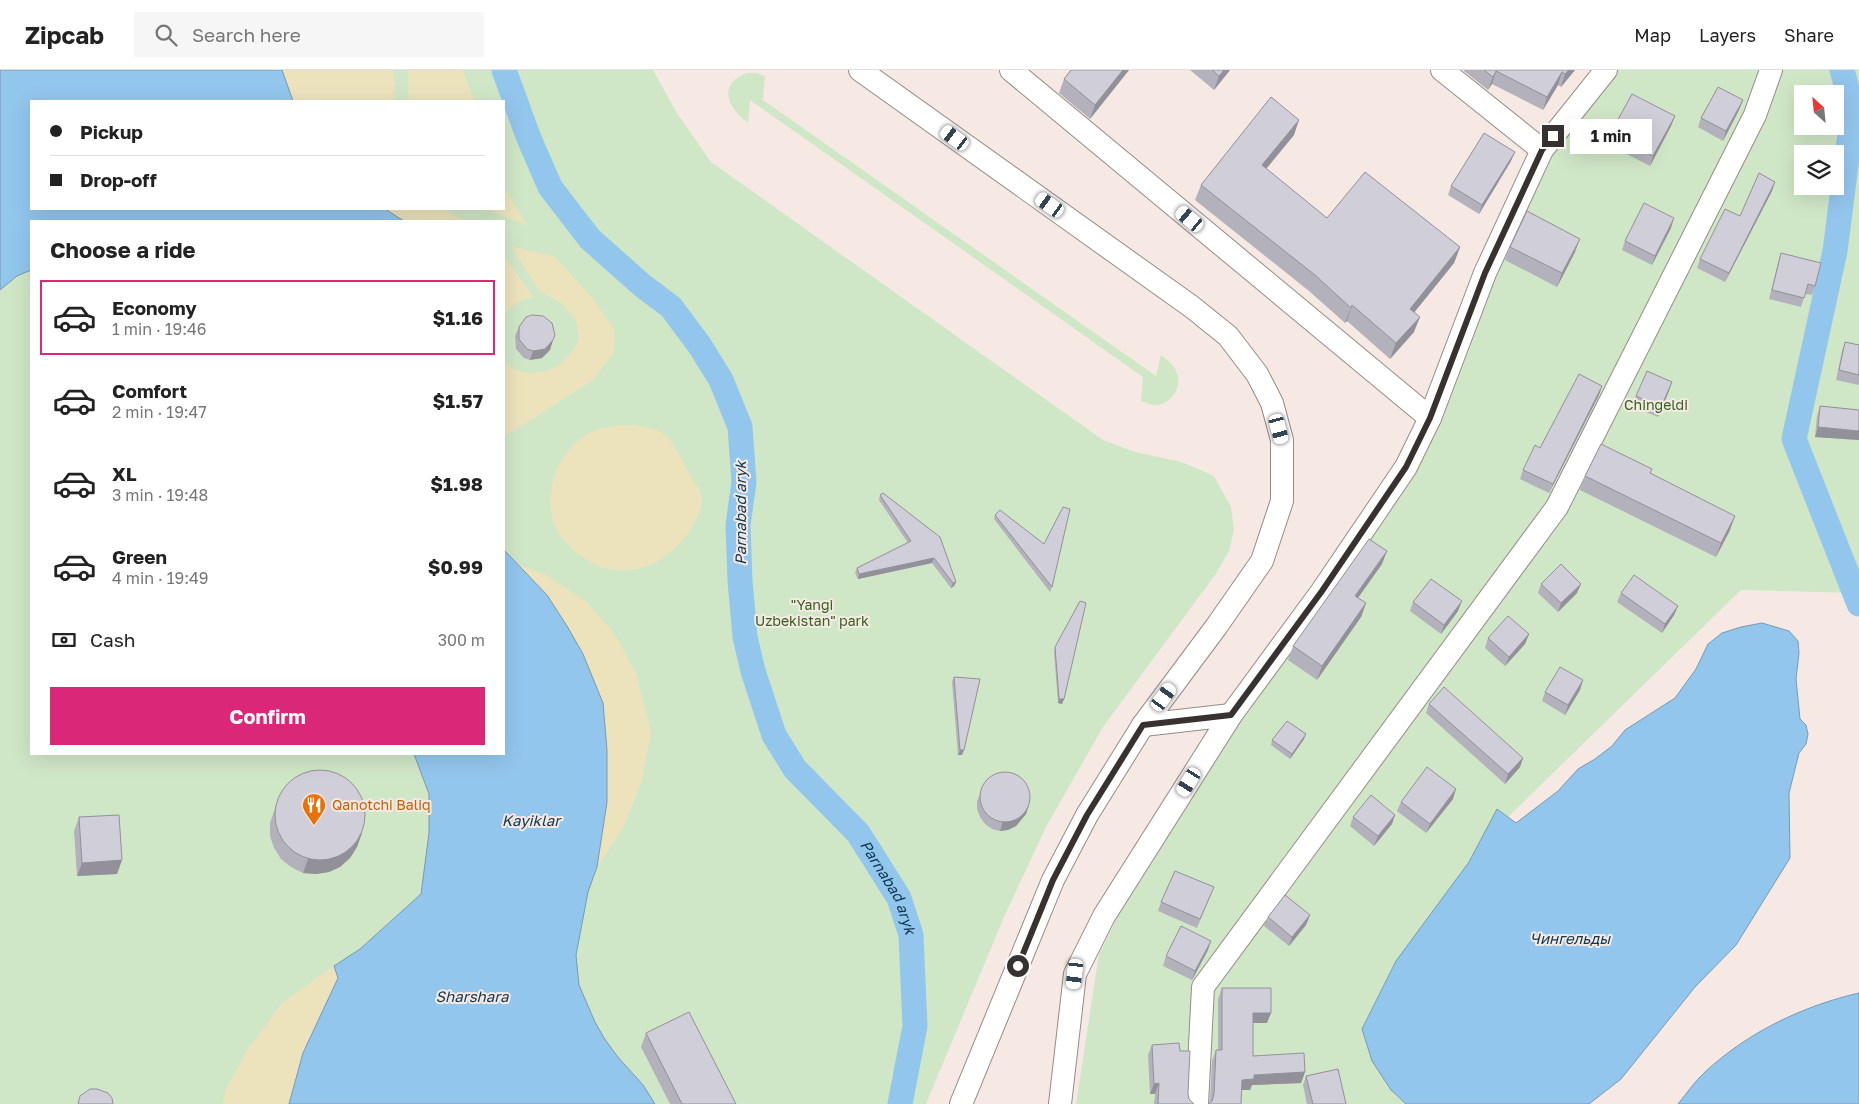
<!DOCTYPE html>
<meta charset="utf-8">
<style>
:root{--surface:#fff;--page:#f6f6f6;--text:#222;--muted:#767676;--line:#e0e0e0;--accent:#db2777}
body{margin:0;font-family:"Golos Text",sans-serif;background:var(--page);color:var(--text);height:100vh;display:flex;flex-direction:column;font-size:19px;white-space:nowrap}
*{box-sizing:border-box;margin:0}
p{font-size:16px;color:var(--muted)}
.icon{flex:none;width:28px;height:28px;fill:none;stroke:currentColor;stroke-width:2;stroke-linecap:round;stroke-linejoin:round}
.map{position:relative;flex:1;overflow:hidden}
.sheet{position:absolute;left:30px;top:150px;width:475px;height:535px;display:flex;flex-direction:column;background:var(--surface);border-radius:0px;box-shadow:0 5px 20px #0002}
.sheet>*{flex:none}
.guide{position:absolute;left:30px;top:30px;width:475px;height:110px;border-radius:0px;box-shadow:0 5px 20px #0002;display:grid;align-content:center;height:110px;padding:0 20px;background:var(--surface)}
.needle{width:32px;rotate:333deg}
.buttons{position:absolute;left:1794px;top:15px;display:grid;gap:10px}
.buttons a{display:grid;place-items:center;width:50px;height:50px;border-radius:0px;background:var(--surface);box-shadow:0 5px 20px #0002;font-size:25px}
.end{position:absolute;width:22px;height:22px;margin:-11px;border:6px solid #37322f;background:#fff;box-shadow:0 0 0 2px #fff}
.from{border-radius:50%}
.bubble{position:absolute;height:35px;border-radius:0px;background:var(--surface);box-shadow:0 5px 20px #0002;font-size:16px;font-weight:700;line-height:35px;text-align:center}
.car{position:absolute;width:15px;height:30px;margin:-15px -8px;border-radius:6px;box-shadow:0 0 4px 1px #0007;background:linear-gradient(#fff 24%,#345 0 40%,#fff 0 76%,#345 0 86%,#fff 0)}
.guide b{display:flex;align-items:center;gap:18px;height:48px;font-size:19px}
.guide b+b{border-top:1px solid var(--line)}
.guide i{width:12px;height:12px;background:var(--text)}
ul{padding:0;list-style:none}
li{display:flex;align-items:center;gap:15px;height:75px;margin:0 10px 8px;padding:0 10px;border:2px solid transparent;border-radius:0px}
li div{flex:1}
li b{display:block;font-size:19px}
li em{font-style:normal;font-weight:700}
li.current{border-color:var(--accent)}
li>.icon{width:45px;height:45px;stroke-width:1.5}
h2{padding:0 20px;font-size:22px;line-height:60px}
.pay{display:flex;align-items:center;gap:12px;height:55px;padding:0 20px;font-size:19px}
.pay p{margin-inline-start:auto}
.primary-button{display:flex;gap:10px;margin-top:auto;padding:10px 20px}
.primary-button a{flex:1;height:58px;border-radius:0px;background:var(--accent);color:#fff;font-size:20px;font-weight:700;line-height:58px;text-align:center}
header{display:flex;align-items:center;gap:30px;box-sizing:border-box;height:70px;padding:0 25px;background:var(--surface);border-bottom:1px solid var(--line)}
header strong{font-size:24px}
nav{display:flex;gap:28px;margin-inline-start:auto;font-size:18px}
.search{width:350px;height:45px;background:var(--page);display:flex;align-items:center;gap:12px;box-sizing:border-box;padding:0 18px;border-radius:0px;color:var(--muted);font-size:19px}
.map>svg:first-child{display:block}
.green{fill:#d0e7c7;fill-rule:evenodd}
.sand{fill:#ece3bd}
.water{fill:#93c6ed;stroke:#779ab4}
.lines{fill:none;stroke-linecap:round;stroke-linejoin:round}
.canal{stroke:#93c6ed;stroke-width:25}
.minor-casing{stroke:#968b85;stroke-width:24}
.minor{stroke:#fff;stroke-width:22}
.wall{fill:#b3b1bb}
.shaded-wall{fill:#929098}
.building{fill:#d0ced9;stroke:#929098}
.route{stroke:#37322f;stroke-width:6}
.labels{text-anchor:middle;stroke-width:4;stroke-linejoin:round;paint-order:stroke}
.park-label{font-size:14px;fill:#356120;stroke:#f6e9e3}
.food-label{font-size:14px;fill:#c56008;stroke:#f6e9e3;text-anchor:start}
.water-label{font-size:15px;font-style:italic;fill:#0d3650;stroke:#f6e9e3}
</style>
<header>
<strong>Zipcab</strong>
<div class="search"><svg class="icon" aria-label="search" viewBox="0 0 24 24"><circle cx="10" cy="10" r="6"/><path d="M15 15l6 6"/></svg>Search here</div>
<nav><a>Map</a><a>Layers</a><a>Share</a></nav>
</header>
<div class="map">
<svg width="1859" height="1034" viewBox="0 0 1859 1034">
<rect width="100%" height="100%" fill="#f6e9e3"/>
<!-- green -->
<g class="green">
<path d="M0 0H653L677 43 711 92 1103 370 1135 382 1182 392 1214 406 1231 437 1234 460 1229 481 1215 505 1103 657 1046 757 1004 847 926 1034H0ZM31 31H504V139H31ZM31 151H504V684H31Z"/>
<path d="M1618 0H1859V523L1741 520 1511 744 1396 891 1391 1020 1406 1034H1076L1099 884 1156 770 1397 422 1551 78ZM1802 24H1835V56H1802ZM1802 84H1835V116H1802Z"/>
<path d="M747 3H756L765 6 763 30 1156 306 1161 285C1167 290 1174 295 1177 303 1182 317 1172 334 1156 335 1152 336 1145 332 1141 331L1143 307 750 30 748 53C727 38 717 14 747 3Z"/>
</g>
<!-- sand -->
<g class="sand">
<polygon points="282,0 393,0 395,17 394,31 293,31"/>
<polygon points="408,0 462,0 475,31 408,31"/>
<polygon points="504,118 527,155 485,139 504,139"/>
<polygon points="385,139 444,139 465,151 404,151"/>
<path d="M511 176 555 187 593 229 612 256 615 265 614 284 605 293 593 310 504 367V291C519 308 549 306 565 290 571 285 575 276 579 270L576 249 560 232 539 221Z"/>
<path d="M504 186 534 227C520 229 513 234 504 245Z"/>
<path d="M634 355C642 357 653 358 660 362 672 368 680 387 686 398 690 407 699 416 701 425 704 438 695 453 688 463 656 509 601 514 564 470 537 439 553 384 586 365 601 356 618 356 634 355Z"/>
<polygon points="516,494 546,505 587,532 613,562 637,605 651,663 641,713 624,756 597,797 607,732 607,680 603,633 583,584 567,556"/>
<polygon points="334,896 338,908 303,983 289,1034 223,1034 226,1019 248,979 282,933"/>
</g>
<!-- water -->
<g class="water">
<polygon points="0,0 282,0 293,31 31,31 31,139 385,139 404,151 31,151 31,200 17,206 0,220"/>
<polygon points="504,480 547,525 567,556 583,584 603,633 607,680 607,732 597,797 588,822 576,885 579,915 595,952 604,968 617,986 643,1015 655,1034 289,1034 303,983 338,908 334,896 360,879 421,824 429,763 429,724 414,684 504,684"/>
<polygon points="1762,553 1789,561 1798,571 1799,583 1796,609 1800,649 1806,655 1808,664 1806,674 1799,683 1789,723 1790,788 1736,875 1695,917 1621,1009 1589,1034 1406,1034 1391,1020 1372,991 1362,959 1396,891 1469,792 1497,739 1516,753 1558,721 1578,699 1595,689 1612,676 1625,660 1675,628 1696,599 1708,574 1722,563 1741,557"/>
<path d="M1859 923V1034H1678C1687 1023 1695 1011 1705 1002 1748 962 1803 936 1859 923Z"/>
</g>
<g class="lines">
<!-- canal -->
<g class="canal">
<path id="s1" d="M504 0 528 66 550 117 590 169 643 216 671 237 700 276 721 310 740 357 744 412 738 455 740 511 745 567 753 601 774 665 795 699 858 763 899 828 911 865 915 956 900 1034"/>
<polyline points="1842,0 1853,40 1835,181 1794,369 1859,534"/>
</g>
<!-- minor casing -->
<g class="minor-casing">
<g id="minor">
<polyline points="860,0 1192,237 1228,266 1257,304 1272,333 1282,370 1282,431 1262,491 1216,557 1143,655 1087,745 1053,810 961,1034"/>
<polyline points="1011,0 1430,348"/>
<polyline points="1442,0 1542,80"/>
<polyline points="1143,655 1231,645"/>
<polyline points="1060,1034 1075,904 1104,846 1231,645 1322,521 1406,397 1430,348 1485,203 1542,80 1606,0"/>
<polyline points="1197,1034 1203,917 1557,437 1755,45 1771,0"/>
</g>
</g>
<!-- minor -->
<use href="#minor" class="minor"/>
</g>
<!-- wall -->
<g class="wall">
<polygon points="1071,0 1129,0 1090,49 1059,23 1064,9"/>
<polygon points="1190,0 1230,0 1214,20"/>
<polygon points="1464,0 1575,0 1561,17 1558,15 1543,40 1492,14 1488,20 1464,1"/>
<polygon points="1743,30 1739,40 1723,71 1698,57 1701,48"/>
<polygon points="1675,46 1671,56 1650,96 1607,74 1610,64"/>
<polygon points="1294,65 1266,99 1327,148 1460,177 1454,193 1414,242 1414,262 1390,289 1347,251 1345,253 1309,221 1195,130 1201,115"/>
<polygon points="1511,91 1479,144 1448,125 1451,116"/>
<polygon points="1775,112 1772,121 1725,212 1697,198 1700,189 1740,146"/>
<polygon points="1671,158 1652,195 1622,180 1625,171"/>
<polygon points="1510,177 1575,182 1557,217 1505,190"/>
<polygon points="1781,183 1815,216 1812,225 1805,224 1801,237 1769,229 1778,193"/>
<polygon points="519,257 553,270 550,280 542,288 530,290 524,288 516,279 515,266"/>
<polygon points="1845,272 1859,275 1859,315 1836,310 1842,281"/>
<polygon points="1602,316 1599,325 1549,423 1520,409 1523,400"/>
<polygon points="1669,321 1658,347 1632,336 1636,326"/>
<polygon points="1820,336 1859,340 1859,370 1815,367 1817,346"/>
<polygon points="1650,404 1730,460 1716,487 1580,420 1585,406"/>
<polygon points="880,425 956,512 954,516 951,518 932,493 858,509 855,503 857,498 908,473 879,430"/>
<polygon points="995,445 1052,517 1050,522 994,449"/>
<polygon points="1382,494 1358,528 1366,533 1361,547 1317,610 1288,590 1293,576"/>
<polygon points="1541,514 1577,523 1558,542 1538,523"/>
<polygon points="1621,523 1678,536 1674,545 1662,563 1617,532"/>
<polygon points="1413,532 1458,541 1441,564 1410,541"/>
<polygon points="1529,564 1525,574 1505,596 1485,578 1488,568"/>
<polygon points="1055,577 1064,629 1062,634 1058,633 1054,582"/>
<polygon points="954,607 962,685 958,685 952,612"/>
<polygon points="1580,620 1565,645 1542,631 1545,622"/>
<polygon points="1429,634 1523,688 1520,697 1505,714 1426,643"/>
<polygon points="1304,669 1290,689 1271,675 1272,670"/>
<polygon points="981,722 1029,735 1026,744 1016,756 1008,760 1000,761 992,759 985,754 980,747 977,739 977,731"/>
<polygon points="279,726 362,763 357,777 350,788 340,797 329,802 316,804 303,803 291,797 281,789 274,778 270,766 270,753"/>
<polygon points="1453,729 1426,763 1397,741 1401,732"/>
<polygon points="1395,745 1392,754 1374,776 1350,756 1353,747"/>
<polygon points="79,747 122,790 117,804 77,806 74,761"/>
<polygon points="1214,817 1197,858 1158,841 1161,832"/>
<polygon points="1310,845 1306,855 1289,876 1264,856 1268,847"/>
<polygon points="1208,880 1192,910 1163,896 1166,886"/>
<polygon points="1222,918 1267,953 1253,953 1253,986 1305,1002 1301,1013 1252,1015 1250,1020 1241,1020 1210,1032 1212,991 1216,980 1218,980 1218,929"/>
<polygon points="646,963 736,1034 670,1034 641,977"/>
<polygon points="1152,975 1180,981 1189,1029 1194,1034 1154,1034 1155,1024 1150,1024 1148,985"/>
<polygon points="1306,1006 1346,1034 1307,1034 1303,1015"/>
</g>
<!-- shaded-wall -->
<g class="shaded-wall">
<polygon points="1123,0 1129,0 1090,49 1095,35"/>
<polygon points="1224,0 1230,0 1214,20 1219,6"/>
<polygon points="1569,0 1575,0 1561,17 1565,4"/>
<polygon points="1496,1 1492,14 1488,20 1493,7"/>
<polygon points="1562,2 1558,15 1543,40 1547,27"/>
<polygon points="1743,30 1739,40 1723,71 1726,61"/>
<polygon points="1675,46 1671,56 1650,96 1653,86"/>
<polygon points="1299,50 1294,65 1256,111 1262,95"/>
<polygon points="1515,82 1511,91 1479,144 1482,135"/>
<polygon points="1775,112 1772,121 1725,212 1729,203"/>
<polygon points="1674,148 1671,158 1652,195 1655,186"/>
<polygon points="1580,169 1575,182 1557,217 1562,203"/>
<polygon points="1460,177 1454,193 1405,254 1410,239"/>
<polygon points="1352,235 1347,251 1345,253 1351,238"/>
<polygon points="1420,247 1414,262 1390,289 1396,273"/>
<polygon points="553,270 550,280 542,288 530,290 533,281"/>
<polygon points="1672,312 1669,321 1658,347 1661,337"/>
<polygon points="1602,316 1599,325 1549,423 1553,414"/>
<polygon points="1818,357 1859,361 1859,370 1815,367"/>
<polygon points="1735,446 1730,460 1716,487 1721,473"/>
<polygon points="1387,481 1382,494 1350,539 1355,526"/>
<polygon points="934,488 932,493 858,509 859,504"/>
<polygon points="956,512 954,516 951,518 953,513"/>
<polygon points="1581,514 1577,523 1558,542 1561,533"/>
<polygon points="1462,531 1458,541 1441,564 1444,555"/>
<polygon points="1366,533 1361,547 1317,610 1322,596"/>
<polygon points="1678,536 1674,545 1662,563 1665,554"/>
<polygon points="1529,564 1525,574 1505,596 1509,587"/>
<polygon points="1583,610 1580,620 1565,645 1568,635"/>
<polygon points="1059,629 1064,629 1062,634 1058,633"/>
<polygon points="1306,664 1304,669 1290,689 1292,684"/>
<polygon points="960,680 964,680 962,685 958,685"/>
<polygon points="1523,688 1520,697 1505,714 1508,704"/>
<polygon points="1456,719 1453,729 1426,763 1430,754"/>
<polygon points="1029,735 1026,744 1016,756 1008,760 1000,761 1003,751"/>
<polygon points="1395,745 1392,754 1374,776 1378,766"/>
<polygon points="362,763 357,777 350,788 340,797 329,802 316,804 303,803 308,789"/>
<polygon points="122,790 117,804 77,806 82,793"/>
<polygon points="1310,845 1306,855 1289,876 1292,867"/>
<polygon points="1211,871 1208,880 1192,910 1195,901"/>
<polygon points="1253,943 1271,943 1267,953 1249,953"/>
<polygon points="1305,1002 1301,1013 1252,1015 1250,1020 1238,1020 1242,1010 1254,1005"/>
<polygon points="1159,1013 1155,1024 1150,1024 1154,1014"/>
</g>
<!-- building -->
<g class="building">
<polygon points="1071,0 1123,0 1095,35 1064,9"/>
<polygon points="1212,0 1224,0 1219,6"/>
<polygon points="1484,0 1569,0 1565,4 1562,2 1547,27 1496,1 1493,7"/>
<polygon points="1718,17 1743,30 1726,61 1701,48"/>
<polygon points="1632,24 1675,46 1653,86 1610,64"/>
<polygon points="1271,27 1299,50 1262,95 1327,148 1365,102 1460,177 1410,239 1420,247 1396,273 1352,235 1351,238 1315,205 1201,115"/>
<polygon points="1484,63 1515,82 1482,135 1451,116"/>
<polygon points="1759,103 1775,112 1729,203 1700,189 1725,139 1740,146"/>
<polygon points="1644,133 1674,148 1655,186 1625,171"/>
<polygon points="1527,141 1580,169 1562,203 1510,177"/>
<polygon points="1781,183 1821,193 1815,216 1808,214 1804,228 1772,220"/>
<polygon points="532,245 543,246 552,253 555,265 553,270 545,279 533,281 527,279 519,269 519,257 526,247"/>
<polygon points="1845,272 1859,275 1859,305 1839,300"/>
<polygon points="1647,301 1672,312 1661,337 1636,326"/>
<polygon points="1579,304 1602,316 1553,414 1523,400 1535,375 1540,378"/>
<polygon points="1820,336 1859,340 1859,361 1818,357"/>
<polygon points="1601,374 1652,399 1650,403 1735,446 1721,473 1585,406"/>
<polygon points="883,423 940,467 956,512 953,513 934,488 859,504 857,498 911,471 880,425"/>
<polygon points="1063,437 1070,439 1052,517 995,445 1000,440 1044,474"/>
<polygon points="1369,469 1387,481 1355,526 1366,533 1322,596 1293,576"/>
<polygon points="1561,494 1581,514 1561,533 1541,514"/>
<polygon points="1634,505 1678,536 1665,554 1621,523"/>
<polygon points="1431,509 1462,531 1444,555 1413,532"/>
<polygon points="1080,531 1086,533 1064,629 1059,629 1055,577"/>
<polygon points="1508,546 1529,564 1509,587 1488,568"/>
<polygon points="1560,597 1583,610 1568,635 1545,622"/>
<polygon points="954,607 980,609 964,680 960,680"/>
<polygon points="1444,617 1523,688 1508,704 1429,634"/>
<polygon points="1287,651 1306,664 1292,684 1272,670"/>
<polygon points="1427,697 1456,719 1430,754 1401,732"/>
<circle cx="320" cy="745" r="45"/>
<circle cx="1005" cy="727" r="25"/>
<polygon points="1371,725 1395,745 1378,766 1353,747"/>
<polygon points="119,745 122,790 82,793 79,747"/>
<polygon points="1175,801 1214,817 1200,849 1161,832"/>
<polygon points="1285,825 1310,845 1292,867 1268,847"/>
<polygon points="1181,856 1211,871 1195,901 1166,886"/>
<polygon points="1222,918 1271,918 1271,943 1253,943 1253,986 1304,983 1305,1002 1254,1005 1254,1009 1242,1010 1241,1034 1208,1034 1212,1031 1214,1024 1216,980 1222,980"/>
<polygon points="689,942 736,1034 682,1034 646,963"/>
<polygon points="1179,973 1180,981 1190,981 1188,1023 1189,1029 1194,1034 1158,1034 1159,1013 1154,1014 1152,975"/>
<polygon points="1338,999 1346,1034 1313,1034 1306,1006"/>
<polygon points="90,1019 97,1019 108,1023 112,1028 113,1034 78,1034 80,1026"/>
</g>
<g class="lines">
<!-- route -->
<polyline class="route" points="1018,896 1053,810 1087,745 1143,655 1231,645 1322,521 1406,397 1430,348 1485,203 1542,80 1553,66"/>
</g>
<!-- icons -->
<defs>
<g id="restaurant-pin" transform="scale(1.25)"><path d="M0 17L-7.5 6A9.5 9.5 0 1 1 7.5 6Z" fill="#e8710a" stroke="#f6e9e3"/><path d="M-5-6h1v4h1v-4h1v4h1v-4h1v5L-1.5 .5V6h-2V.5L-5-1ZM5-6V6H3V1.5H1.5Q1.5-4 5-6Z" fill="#fff"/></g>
</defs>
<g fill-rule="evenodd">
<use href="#restaurant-pin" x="314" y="735"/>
</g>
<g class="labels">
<!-- park labels -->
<g class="park-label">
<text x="1656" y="340">Chingeldi</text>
<text x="812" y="540">"Yangi<tspan x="812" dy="16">Uzbekistan" park</tspan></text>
</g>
<!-- food labels -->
<g class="food-label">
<text x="332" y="740">Qanotchi Baliq</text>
</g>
<!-- water labels -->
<g class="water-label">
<text transform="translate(741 443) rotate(-90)" y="5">Parnabad aryk</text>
<text x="531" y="756">Kayiklar</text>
<text dy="5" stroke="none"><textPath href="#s1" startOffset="942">Parnabad aryk</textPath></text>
<text x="1570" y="874">Чингельды</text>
<text x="472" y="932">Sharshara</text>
</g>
</g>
</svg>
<div class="buttons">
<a><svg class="needle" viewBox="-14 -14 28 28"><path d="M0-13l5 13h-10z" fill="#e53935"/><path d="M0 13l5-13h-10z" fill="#767676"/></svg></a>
<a><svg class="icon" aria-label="layers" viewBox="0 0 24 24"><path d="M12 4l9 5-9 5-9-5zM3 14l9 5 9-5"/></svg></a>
</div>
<i class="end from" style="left:1018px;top:896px"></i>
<i class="end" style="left:1553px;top:66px"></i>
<div class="bubble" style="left:1570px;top:49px;width:82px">1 min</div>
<i class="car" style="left:955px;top:68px;rotate:306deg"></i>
<i class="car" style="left:1050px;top:135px;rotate:305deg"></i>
<i class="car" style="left:1190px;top:149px;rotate:310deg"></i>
<i class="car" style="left:1279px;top:359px;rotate:165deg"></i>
<i class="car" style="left:1164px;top:627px;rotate:36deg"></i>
<i class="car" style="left:1189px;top:712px;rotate:212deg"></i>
<i class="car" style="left:1075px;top:904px;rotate:187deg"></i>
<div class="guide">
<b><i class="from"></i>Pickup</b>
<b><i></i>Drop-off</b>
</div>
<section class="sheet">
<h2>Choose a ride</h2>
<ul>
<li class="current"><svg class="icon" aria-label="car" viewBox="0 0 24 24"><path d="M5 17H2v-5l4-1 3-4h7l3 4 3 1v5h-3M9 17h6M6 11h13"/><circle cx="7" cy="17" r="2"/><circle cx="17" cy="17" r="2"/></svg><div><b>Economy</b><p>1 min · 19:46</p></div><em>$1.16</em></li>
<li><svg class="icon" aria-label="car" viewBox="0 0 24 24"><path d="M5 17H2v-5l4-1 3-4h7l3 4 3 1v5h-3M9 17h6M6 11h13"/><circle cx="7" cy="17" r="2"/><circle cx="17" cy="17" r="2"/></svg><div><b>Comfort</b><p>2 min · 19:47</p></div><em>$1.57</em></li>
<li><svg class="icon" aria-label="car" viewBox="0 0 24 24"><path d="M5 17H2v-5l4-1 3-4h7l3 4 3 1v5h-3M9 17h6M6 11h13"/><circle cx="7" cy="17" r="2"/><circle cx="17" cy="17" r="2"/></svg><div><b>XL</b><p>3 min · 19:48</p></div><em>$1.98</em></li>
<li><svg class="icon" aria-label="car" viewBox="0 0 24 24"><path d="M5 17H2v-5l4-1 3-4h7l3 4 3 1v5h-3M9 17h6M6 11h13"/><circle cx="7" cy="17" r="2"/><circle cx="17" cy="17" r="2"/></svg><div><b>Green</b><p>4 min · 19:49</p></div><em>$0.99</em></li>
</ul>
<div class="pay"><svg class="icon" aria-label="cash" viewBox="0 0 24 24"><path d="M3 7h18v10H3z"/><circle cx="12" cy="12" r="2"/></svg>Cash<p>300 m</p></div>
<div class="primary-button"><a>Confirm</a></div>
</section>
</div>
